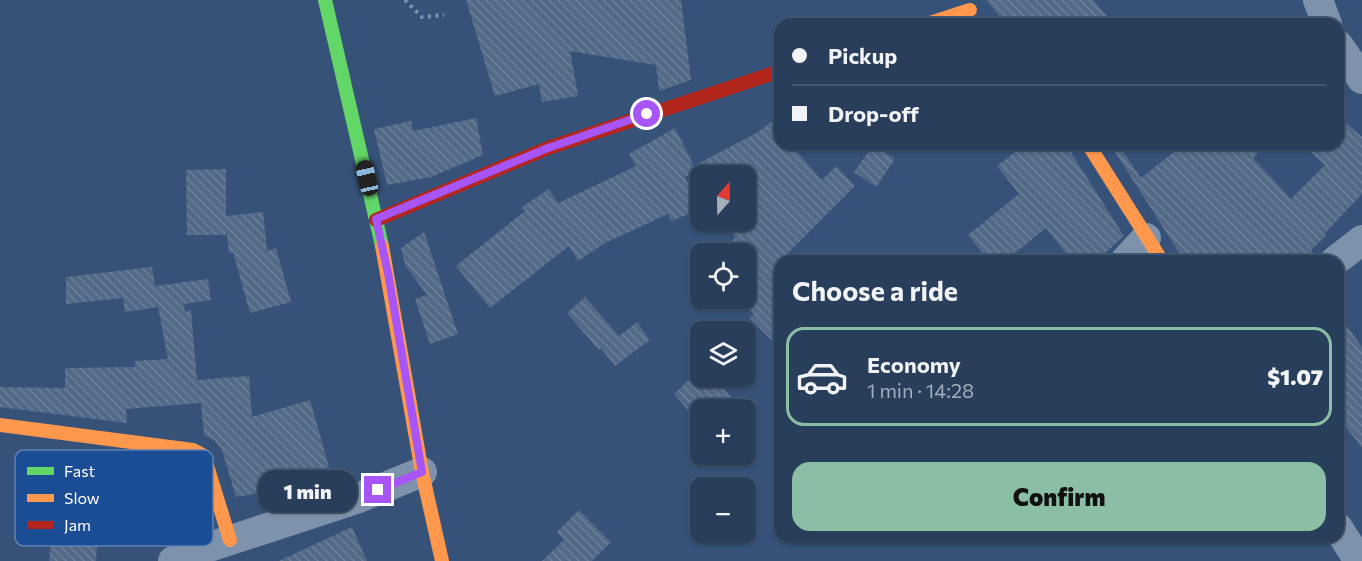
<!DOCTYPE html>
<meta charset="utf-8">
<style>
:root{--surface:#283e5a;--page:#304560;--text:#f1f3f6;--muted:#a5aebb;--line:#445770;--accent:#8abfa5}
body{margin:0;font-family:Commissioner,sans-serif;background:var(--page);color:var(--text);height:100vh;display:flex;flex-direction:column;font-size:22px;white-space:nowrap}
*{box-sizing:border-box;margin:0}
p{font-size:20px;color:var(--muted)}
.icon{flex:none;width:33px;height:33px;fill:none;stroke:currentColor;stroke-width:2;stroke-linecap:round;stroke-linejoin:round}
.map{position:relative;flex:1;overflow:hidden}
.drawer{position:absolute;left:774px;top:255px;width:570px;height:288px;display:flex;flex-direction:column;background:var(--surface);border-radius:18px;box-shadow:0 2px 4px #0004,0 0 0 2px var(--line)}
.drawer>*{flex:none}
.guide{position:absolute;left:774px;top:18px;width:570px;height:132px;border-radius:18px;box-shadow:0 2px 4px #0004,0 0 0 2px var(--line);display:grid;align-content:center;height:132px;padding:0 18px;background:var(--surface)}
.needle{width:39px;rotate:20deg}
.buttons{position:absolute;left:690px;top:165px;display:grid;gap:12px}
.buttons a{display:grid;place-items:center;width:66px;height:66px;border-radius:12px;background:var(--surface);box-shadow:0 2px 4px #0004,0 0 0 2px var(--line);font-size:30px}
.end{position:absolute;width:27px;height:27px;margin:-14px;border:8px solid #a855f7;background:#fff;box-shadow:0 0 0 3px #fff}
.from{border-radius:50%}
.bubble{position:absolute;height:42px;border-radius:18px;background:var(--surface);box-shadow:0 2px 4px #0004,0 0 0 2px var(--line);font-size:20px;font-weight:800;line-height:42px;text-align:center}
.car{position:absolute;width:18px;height:36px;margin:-18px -9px;border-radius:8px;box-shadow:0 0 4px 2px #0007;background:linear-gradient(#222 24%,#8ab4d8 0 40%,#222 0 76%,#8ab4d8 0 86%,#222 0)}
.guide b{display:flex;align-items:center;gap:21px;height:57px;font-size:22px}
.guide b+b{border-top:2px solid var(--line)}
.guide i{width:15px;height:15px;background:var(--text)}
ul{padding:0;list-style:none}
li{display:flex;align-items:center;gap:18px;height:99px;margin:0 12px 9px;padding:0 6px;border:3px solid transparent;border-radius:18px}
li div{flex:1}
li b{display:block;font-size:22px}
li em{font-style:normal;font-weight:800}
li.active{border-color:var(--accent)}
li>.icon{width:54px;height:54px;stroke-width:1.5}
h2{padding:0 18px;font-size:27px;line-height:72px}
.button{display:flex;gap:12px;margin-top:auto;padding:12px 18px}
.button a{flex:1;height:69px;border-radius:18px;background:var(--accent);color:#111;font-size:24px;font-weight:800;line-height:69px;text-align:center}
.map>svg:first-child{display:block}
.building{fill:url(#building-back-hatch)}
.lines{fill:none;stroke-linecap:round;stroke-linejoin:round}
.path{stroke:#7f92ab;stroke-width:4;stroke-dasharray:3 4.5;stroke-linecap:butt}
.street{stroke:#7f92ab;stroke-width:30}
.fast{stroke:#63d668;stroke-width:14}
.slow{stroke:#ff974d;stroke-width:14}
.jam{stroke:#b3261e;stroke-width:14}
.route{stroke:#a855f7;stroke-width:8}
.key{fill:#1a4d94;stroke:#5f82b4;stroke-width:1.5}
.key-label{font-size:16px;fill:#fff}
</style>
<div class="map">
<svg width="1362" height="561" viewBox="0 0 1362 561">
<defs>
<pattern id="building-back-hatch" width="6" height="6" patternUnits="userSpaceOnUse" patternTransform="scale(1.5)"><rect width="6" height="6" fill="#536987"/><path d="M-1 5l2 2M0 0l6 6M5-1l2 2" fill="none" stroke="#6d8099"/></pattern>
</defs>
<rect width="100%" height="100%" fill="#365278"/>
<!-- building -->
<g class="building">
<polygon points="466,0 681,0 691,80 659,91 656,65 570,51 578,96 542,102 539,84 495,96"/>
<polygon points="986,0 1093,0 1114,24 1006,24"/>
<polygon points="1338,116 1362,137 1362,194 1324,234 1326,236 1311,250 1318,258 1318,261 1187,261 1178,251 1110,144 1118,144 1141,178 1184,144 1266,144 1253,158 1291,199 1325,165 1302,144 1338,144"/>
<polygon points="476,118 483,155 431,177 387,185 374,129 411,121 413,131"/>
<polygon points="771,122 780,132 780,144 790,144 822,180 836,166 855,186 780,261 780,349 750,318 754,314 746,305 746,254 720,254 735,238 726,220 746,220 746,176 685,176 699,210 671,221 668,214 605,243 578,261 569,246 490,308 456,266 525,211 522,207 549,189 558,203 636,166 629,154 675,128 694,166 758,132"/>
<polygon points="1025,144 1069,144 1072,154 1124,236 1096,261 1072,261 1046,228 1005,261 989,261 968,235 1019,194 997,166"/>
<polygon points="873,145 895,159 876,187 854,172"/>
<polygon points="226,169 226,216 263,212 267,251 276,248 291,302 250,313 233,252 229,253 226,226 226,235 187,235 186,170"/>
<polygon points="424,232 458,334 430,344 415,299 427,295 405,265 401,248"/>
<polygon points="152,267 155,286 208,279 211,300 184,304 185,312 191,310 197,380 249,376 252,417 310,400 335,488 310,496 309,484 236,497 222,450 214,440 204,435 201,403 126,409 127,423 0,407 0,387 65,388 65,368 135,367 135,361 168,359 158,307 125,312 123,298 66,304 66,277"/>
<polygon points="585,297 619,336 637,322 650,340 615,366 601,348 599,350 567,313"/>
<polygon points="1338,314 1362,347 1362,448 1338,416"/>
<polygon points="700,369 700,376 712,376 743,410 688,410 674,394"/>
<polygon points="56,451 187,468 207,530 187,536 172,495 87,488 87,534 98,535 96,561 49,561 52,527 47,527 47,486"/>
<polygon points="579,510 611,542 592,561 542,561 564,540 557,532"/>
<polygon points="352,527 367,561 279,561"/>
</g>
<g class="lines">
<!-- path -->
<polyline class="path" points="405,0 422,17 444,15"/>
<!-- street -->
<g class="street">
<polyline points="1318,0 1327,24"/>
<polyline points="1338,45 1362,79"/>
<polyline points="1125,261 1146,238"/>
<polyline points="1335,261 1362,240"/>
<polyline points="1338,528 1359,561"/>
<polyline points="173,561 194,552 356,499 422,472"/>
</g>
<!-- fast -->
<polyline class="fast" points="325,0 382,246"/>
<!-- slow -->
<g class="slow">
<polyline points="927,24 970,10"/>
<polyline points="1088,144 1162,261"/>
<polyline points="382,246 422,472 442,561"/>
<polyline points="0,425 193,450 204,456 230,540"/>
</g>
<!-- jam -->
<polyline class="jam" points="376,220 548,148 780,71"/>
</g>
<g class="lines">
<!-- route -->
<polyline class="route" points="378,490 422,472 388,273 376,219 548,148 647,114"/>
</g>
<!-- legend -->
<rect x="15" y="450" width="198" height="96" rx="9" class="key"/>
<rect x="27" y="467" width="27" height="8" fill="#63d668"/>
<rect x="27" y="494" width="27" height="8" fill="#ff974d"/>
<rect x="27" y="521" width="27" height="8" fill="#b3261e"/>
<g class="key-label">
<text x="64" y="477">Fast</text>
<text x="64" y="504">Slow</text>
<text x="64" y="531">Jam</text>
</g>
</svg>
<div class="buttons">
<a><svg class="needle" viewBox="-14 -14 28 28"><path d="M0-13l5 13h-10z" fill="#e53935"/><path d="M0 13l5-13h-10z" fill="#a5aebb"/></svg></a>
<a><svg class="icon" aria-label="locate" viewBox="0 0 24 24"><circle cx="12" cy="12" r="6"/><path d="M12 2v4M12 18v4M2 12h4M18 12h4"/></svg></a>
<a><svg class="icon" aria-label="layers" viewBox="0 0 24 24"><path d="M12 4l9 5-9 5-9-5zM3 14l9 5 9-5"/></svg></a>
<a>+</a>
<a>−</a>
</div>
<i class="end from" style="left:647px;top:114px"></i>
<i class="end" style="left:378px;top:490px"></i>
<div class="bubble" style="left:258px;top:470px;width:99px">1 min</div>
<i class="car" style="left:367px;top:178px;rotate:347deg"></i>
<div class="guide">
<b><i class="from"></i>Pickup</b>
<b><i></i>Drop-off</b>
</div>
<section class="drawer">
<h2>Choose a ride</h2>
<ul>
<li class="active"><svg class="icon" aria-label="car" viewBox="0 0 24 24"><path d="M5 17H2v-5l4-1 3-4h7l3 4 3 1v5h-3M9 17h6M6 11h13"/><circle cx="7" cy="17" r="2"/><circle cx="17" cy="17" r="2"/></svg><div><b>Economy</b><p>1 min · 14:28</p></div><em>$1.07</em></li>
</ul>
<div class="button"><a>Confirm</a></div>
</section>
</div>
